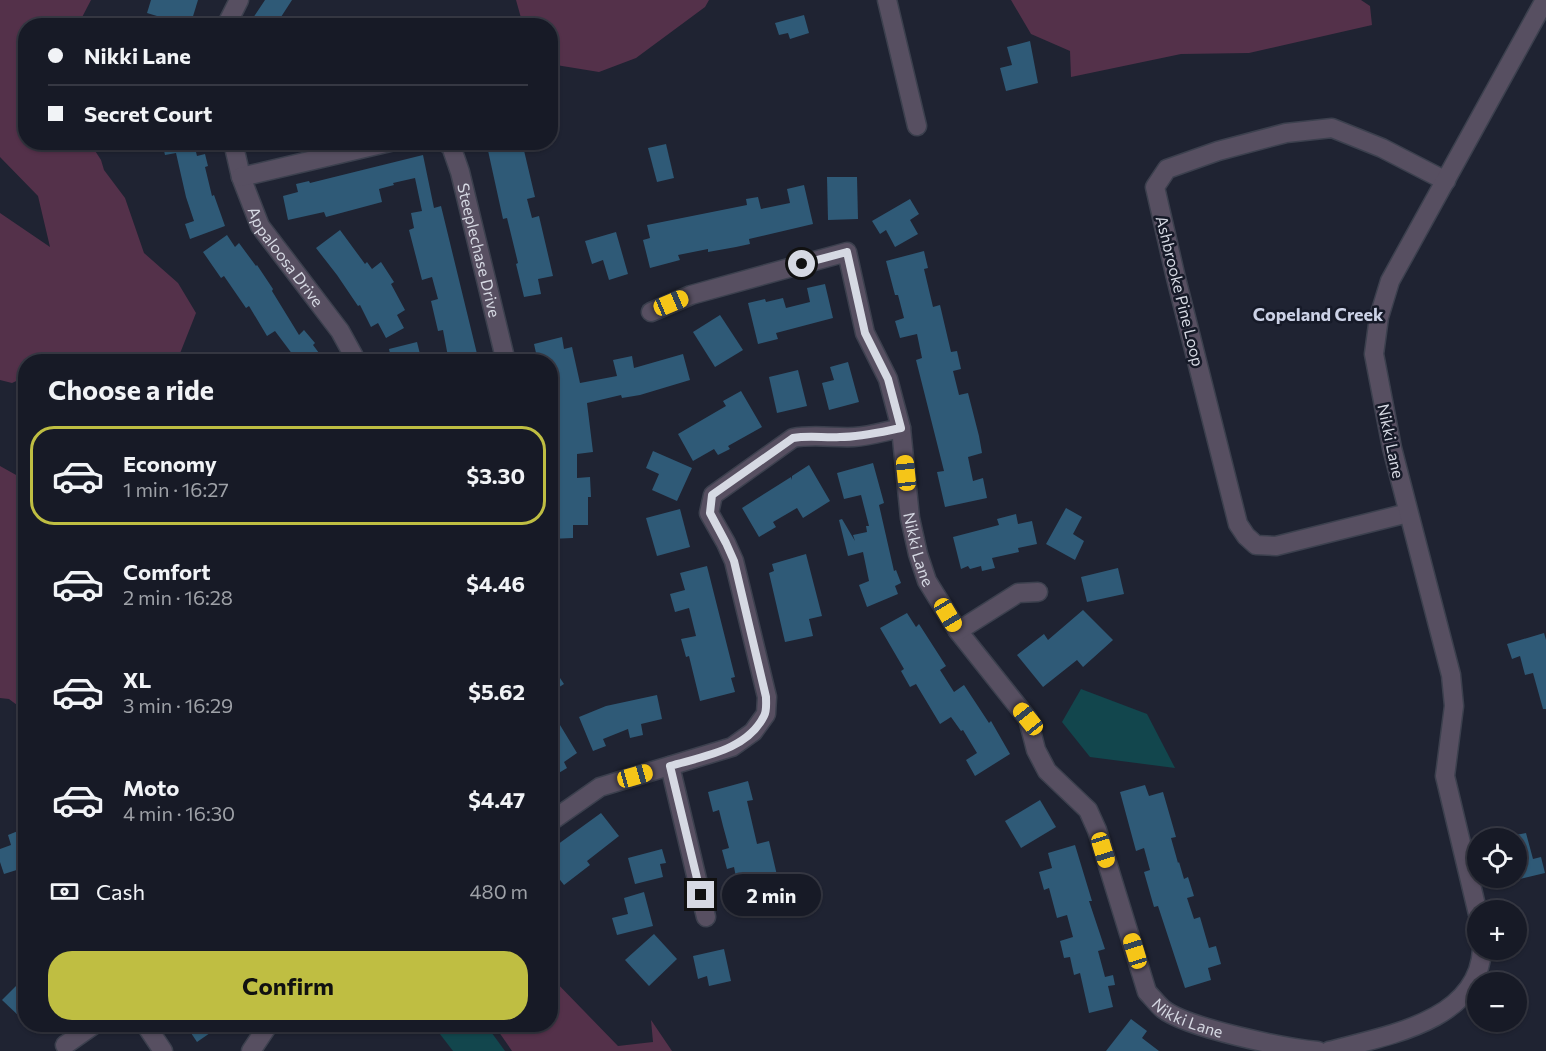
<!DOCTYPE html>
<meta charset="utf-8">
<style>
:root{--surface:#171a26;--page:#20232e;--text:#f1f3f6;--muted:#9ea1a7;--line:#363843;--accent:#bfbe42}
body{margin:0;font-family:Commissioner,sans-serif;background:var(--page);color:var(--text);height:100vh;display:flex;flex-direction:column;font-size:22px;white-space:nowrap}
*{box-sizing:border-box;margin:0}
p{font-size:20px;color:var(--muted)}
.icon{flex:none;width:33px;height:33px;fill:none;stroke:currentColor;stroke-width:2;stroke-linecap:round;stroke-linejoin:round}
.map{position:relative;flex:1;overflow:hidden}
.drawer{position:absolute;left:18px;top:354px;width:540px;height:678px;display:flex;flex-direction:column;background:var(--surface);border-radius:24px;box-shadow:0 2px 4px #0004,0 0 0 2px var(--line)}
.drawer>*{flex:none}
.hud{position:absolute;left:18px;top:18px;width:540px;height:132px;border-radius:24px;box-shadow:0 2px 4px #0004,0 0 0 2px var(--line);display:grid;align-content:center;height:132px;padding:0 30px;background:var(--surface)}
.tools{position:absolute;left:1467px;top:828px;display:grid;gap:12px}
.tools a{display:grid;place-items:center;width:60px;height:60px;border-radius:50%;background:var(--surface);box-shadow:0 2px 4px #0004,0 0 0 2px var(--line);font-size:30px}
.end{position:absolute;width:27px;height:27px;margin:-14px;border:8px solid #d6d9e3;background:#111;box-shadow:0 0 0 3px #111}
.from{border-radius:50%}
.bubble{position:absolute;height:42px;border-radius:21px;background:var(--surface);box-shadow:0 2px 4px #0004,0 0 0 2px var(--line);font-size:20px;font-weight:700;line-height:42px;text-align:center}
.car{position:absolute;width:18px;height:36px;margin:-18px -9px;border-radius:8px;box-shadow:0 0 4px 2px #0007;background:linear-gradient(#f5c518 24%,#345 0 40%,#f5c518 0 76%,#345 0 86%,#f5c518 0)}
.hud b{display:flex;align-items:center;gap:21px;height:57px;font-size:22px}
.hud b+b{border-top:2px solid var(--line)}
.hud i{width:15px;height:15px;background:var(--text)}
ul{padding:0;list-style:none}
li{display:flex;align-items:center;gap:18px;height:99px;margin:0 12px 9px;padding:0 18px;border:3px solid transparent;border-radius:24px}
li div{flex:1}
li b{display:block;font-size:22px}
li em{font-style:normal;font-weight:700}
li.selected{border-color:var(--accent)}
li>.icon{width:54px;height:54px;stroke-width:1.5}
h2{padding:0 30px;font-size:27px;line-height:72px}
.pay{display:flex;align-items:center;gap:15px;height:66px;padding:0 30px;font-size:22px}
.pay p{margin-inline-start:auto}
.primary-button{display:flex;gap:12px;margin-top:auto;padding:12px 30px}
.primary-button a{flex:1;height:69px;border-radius:24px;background:var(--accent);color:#111;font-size:24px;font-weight:700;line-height:69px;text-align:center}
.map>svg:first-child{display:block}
.green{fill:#54314a}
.water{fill:#12464d}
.building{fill:#2f5a77}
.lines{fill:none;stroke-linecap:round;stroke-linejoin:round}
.minor-casing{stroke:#3c404e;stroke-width:21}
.minor{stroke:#574f61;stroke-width:18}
.route{stroke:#d6d9e3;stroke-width:8}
.labels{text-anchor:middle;stroke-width:5;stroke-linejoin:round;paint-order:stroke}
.street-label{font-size:16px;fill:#d6d9e3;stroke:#161a28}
.neighbourhood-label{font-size:18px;font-weight:bold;fill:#ccd2e6;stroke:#161a28}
</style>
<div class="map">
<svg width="1546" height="1051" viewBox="0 0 1546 1051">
<rect width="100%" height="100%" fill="#1f2332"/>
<!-- green -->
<g class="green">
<polygon points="0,0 91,0 78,25 26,26 26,142 90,143 101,160 104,170 125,198 144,253 178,283 196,313 177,361 26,362 25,377 12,383 0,380 0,213 50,247 38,196 0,157"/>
<polygon points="516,0 709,0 705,7 636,58 599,72 556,65 551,59 550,26 523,25"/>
<polygon points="1011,0 1361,0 1370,6 1372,25 1249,53 1181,54 1071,77 1070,51 1031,34"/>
<polygon points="0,466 25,480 25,711 9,699 0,698"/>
<polygon points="551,977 618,1046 653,1042 651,1020 672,1051 512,1051 494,1025 550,1024"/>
</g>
<!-- water -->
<g class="water">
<polygon points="1081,689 1147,714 1175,768 1090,757 1062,722"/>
<polygon points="433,1025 486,1025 505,1051 453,1051"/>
</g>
<!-- building -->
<g class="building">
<polygon points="151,0 198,0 190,26 147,13"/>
<polygon points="265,0 292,0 281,17 294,26 258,26 251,21"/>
<polygon points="804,15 809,33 790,39 788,33 779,35 775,23"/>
<polygon points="1030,41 1038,83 1006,91 1000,68 1012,65 1007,47"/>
<polygon points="162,142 202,142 202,147 195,148 197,156 205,154 208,166 205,167 212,196 214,195 225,226 190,239 185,224 194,221 186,197 176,153 165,155"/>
<polygon points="504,142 522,142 535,197 527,199 532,218 539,216 553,276 538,279 541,294 524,297 516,264 518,263 507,218 503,219 487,146"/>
<polygon points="666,144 674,178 657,182 648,148"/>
<polygon points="423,155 434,208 441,206 479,362 449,362 443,330 438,331 431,301 438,299 432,277 422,280 409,230 414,228 411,213 422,211 415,178 393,183 394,185 379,189 382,202 326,217 324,212 288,220 283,196 298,192 296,184 309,181 310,183"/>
<polygon points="827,177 857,177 858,219 828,220"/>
<polygon points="804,185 813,224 749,239 750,244 736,247 708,252 708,249 678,255 680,260 650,268 643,240 650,238 647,225 747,205 746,199 758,197 761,209 790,203 787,189"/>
<polygon points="910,199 919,214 910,220 918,234 895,247 886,230 880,234 872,221"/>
<polygon points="340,230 365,264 367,262 372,269 381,262 394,282 391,284 405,310 397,315 404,328 386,338 378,323 371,327 360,305 358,306 337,275 316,248"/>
<polygon points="616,232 628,274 609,280 603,260 592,264 585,241"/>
<polygon points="227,235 235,247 239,243 256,266 257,265 273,289 272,291 299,335 304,330 315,343 313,345 322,357 315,362 285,362 293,355 275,331 267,336 249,306 246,308 224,276 221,278 203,252"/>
<polygon points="924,251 928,268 924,269 933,307 940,305 951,352 957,351 961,369 953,371 959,395 968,393 979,436 982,453 968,457 973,481 983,478 987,498 945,507 937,472 944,471 916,360 922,358 917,334 900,338 895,321 904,318 898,295 895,295 886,261"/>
<polygon points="825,284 833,318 776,333 778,339 758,344 748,303 765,299 766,302 783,298 786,308 810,302 807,288"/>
<polygon points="720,315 743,350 715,367 693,332"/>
<polygon points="562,337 564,349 572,347 580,383 617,376 613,360 632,356 634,368 683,354 690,380 640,395 622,398 621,395 587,403 593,452 577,454 577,478 590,477 591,497 588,497 588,525 573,525 573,538 550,539 550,505 554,505 553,463 557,463 550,411 550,362 538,362 534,344"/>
<polygon points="417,342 422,362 392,362 389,349"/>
<polygon points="848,362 859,402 829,410 822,383 834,380 830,367"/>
<polygon points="798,370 807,406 777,413 769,377"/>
<polygon points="741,391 762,427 728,446 730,449 718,455 714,449 693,461 678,434 726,406 723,401"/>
<polygon points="653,451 692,468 677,501 652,490 659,474 646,468"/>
<polygon points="873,463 884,503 879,505 894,571 896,570 901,583 895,586 898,594 867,607 859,585 869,581 863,552 848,556 839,520 842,519 855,541 853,535 867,532 866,526 869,526 861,495 844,499 837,473"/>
<polygon points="809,465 830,501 803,518 797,508 773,522 776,527 759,537 742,508 791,477 792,480 792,476"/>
<polygon points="1066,508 1082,517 1073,534 1084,541 1075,560 1046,544"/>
<polygon points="680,509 690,547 657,556 646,518"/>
<polygon points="1016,514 1018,524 1032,521 1037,544 1018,548 1019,552 992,558 995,568 982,571 981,566 970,569 968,566 961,569 953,537 999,525 997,519"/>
<polygon points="806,554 822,616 809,619 813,636 785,642 769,573 774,571 772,564"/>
<polygon points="707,566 735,677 731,678 735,692 700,701 689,656 686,657 681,639 696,636 689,608 675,612 670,594 685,590 680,573"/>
<polygon points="1118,568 1124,594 1087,602 1081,577"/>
<polygon points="1083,610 1113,640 1083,667 1077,660 1043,687 1017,655 1044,634 1048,640"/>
<polygon points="907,613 916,627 919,624 946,666 940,670 954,692 964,685 989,723 991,721 1010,754 975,776 966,760 977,753 963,730 961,731 951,717 940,724 916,684 910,687 901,671 904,669 880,628"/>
<polygon points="1544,633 1546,640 1546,709 1543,709 1533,673 1525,675 1520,656 1512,659 1507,644"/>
<polygon points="550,663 564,684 550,693"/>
<polygon points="657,695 662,719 641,724 643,735 630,738 628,729 603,739 606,746 593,751 579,717 606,706"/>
<polygon points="560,725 577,753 564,762 567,768 557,774 550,763 550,731"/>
<polygon points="748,781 753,800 747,801 757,844 769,841 783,901 736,912 732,894 739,892 734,867 727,869 722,850 729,848 723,826 719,810 713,812 708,792"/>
<polygon points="1145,785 1149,796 1163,792 1176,837 1171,838 1178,863 1179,862 1184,879 1188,877 1194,896 1187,898 1194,919 1200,917 1209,948 1216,946 1221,964 1208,968 1211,980 1185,988 1158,906 1154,907 1144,872 1150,870 1144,848 1136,851 1120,792"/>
<polygon points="1040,800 1056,827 1021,848 1005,821"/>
<polygon points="601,813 619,836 587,861 590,865 564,885 557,876 550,881 550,850"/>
<polygon points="23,829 26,835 26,867 4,874 0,862 0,849 11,845 8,835"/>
<polygon points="1526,833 1533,859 1541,857 1545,873 1516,880 1516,835"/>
<polygon points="1075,845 1092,901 1089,901 1105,949 1098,951 1105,977 1113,975 1115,985 1108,986 1113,1007 1089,1013 1080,973 1074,975 1070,957 1064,958 1060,941 1073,937 1067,915 1057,918 1049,888 1044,890 1039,872 1052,868 1048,853"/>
<polygon points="662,849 666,863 660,864 663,877 635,884 628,858"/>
<polygon points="644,892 653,926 617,935 612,918 628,914 624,898"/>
<polygon points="654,934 677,959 649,986 625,960"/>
<polygon points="724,949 731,981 709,986 707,976 698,979 693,956"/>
<polygon points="20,982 26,988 26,1013 21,1018 2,1000"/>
<polygon points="1131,1019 1147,1031 1142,1038 1159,1051 1106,1051"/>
<polygon points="185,1024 223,1024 197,1042"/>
</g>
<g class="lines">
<!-- minor casing -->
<g class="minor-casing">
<g id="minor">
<polyline points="887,0 917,126"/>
<polyline points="226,26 239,0"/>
<path id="s1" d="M233 142 241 177 260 226 340 331 357 362"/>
<path id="s2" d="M444 142 451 146 460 172 506 362"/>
<polyline points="241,177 390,142"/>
<path id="s3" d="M651 312 691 295 847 252 865 333 888 379 901 428 910 518 918 554 927 581 958 631 1028 719 1036 750 1047 771 1088 810 1097 830 1147 992C1152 997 1157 1004 1163 1009 1187 1028 1285 1048 1318 1051"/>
<polyline points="1408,513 1276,546 1256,545 1246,536 1238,524 1175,274 1155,187 1167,169 1218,151 1286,133 1332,128 1382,148 1446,181"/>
<polyline points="958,631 1018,593 1038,592"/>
<polyline points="670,766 706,917"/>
<path d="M550 822 600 787 732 747 753 732 766 714 767 697 734 561 726 543 709 513 713 495 793 438C813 434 834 438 854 437 870 436 886 431 901 428"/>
<polyline points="1478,914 1445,776 1454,706 1451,675 1392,448 1374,354 1379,317 1390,281 1545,0"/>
<polyline points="145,1024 163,1051"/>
<polyline points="65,1045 95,1024"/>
<polyline points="251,1051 269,1024"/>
<path d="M1329 1051C1384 1036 1478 1022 1482 950"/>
</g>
</g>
<!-- minor -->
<use href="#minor" class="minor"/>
</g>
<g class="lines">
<!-- route -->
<path class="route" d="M701 895 670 766C704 756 747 750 764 716 767 711 766 703 766 697L734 561 726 543 710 513 712 495 793 438C809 435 824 438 840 437 861 437 881 432 901 428L888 379 865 333 847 252 802 264"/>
</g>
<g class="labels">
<!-- street labels -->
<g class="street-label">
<text dy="6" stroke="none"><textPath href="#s2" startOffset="116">Steeplechase Drive</textPath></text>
<text dy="6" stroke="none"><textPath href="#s1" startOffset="128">Appaloosa Drive</textPath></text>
<text transform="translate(1180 291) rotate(76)" y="6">Ashbrooke Pine Loop</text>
<text transform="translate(1391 441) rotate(78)" y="6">Nikki Lane</text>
<text dy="6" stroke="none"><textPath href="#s3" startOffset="513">Nikki Lane</textPath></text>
<text dy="6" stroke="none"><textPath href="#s3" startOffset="1071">Nikki Lane</textPath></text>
</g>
<!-- neighbourhood labels -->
<g class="neighbourhood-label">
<text x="1318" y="321">Copeland Creek</text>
</g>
</g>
</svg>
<div class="tools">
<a><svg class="icon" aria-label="locate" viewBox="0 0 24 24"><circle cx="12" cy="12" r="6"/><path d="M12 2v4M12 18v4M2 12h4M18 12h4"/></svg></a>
<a>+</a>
<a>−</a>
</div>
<i class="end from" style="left:802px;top:264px"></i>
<i class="end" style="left:701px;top:895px"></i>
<div class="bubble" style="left:722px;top:874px;width:99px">2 min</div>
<i class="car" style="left:671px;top:303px;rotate:67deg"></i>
<i class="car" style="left:906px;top:473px;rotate:354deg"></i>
<i class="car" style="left:948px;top:615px;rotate:149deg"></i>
<i class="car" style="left:1028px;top:719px;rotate:321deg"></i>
<i class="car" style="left:635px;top:776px;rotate:74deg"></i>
<i class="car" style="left:1103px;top:850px;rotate:163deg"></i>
<i class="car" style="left:1135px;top:951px;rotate:343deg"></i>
<div class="hud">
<b><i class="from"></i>Nikki Lane</b>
<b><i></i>Secret Court</b>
</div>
<section class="drawer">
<h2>Choose a ride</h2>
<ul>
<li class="selected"><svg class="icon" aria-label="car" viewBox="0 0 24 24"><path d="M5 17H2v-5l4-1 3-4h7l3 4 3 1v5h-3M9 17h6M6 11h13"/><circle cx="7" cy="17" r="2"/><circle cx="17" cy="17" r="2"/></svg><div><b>Economy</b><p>1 min · 16:27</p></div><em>$3.30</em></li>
<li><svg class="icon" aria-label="car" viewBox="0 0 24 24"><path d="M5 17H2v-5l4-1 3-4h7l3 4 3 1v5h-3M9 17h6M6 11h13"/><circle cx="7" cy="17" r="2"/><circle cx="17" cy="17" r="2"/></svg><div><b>Comfort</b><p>2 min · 16:28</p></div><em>$4.46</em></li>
<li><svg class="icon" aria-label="car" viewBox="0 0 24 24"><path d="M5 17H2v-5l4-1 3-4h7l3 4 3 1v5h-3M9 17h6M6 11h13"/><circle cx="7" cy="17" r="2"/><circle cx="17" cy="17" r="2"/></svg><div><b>XL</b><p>3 min · 16:29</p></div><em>$5.62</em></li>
<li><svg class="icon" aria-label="car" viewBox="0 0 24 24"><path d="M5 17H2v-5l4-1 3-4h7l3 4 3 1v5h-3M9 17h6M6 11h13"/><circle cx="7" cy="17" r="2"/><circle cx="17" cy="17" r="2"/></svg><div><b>Moto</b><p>4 min · 16:30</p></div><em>$4.47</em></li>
</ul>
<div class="pay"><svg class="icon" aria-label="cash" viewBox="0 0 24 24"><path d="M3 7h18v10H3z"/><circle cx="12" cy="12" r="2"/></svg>Cash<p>480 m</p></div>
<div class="primary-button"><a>Confirm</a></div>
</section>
</div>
